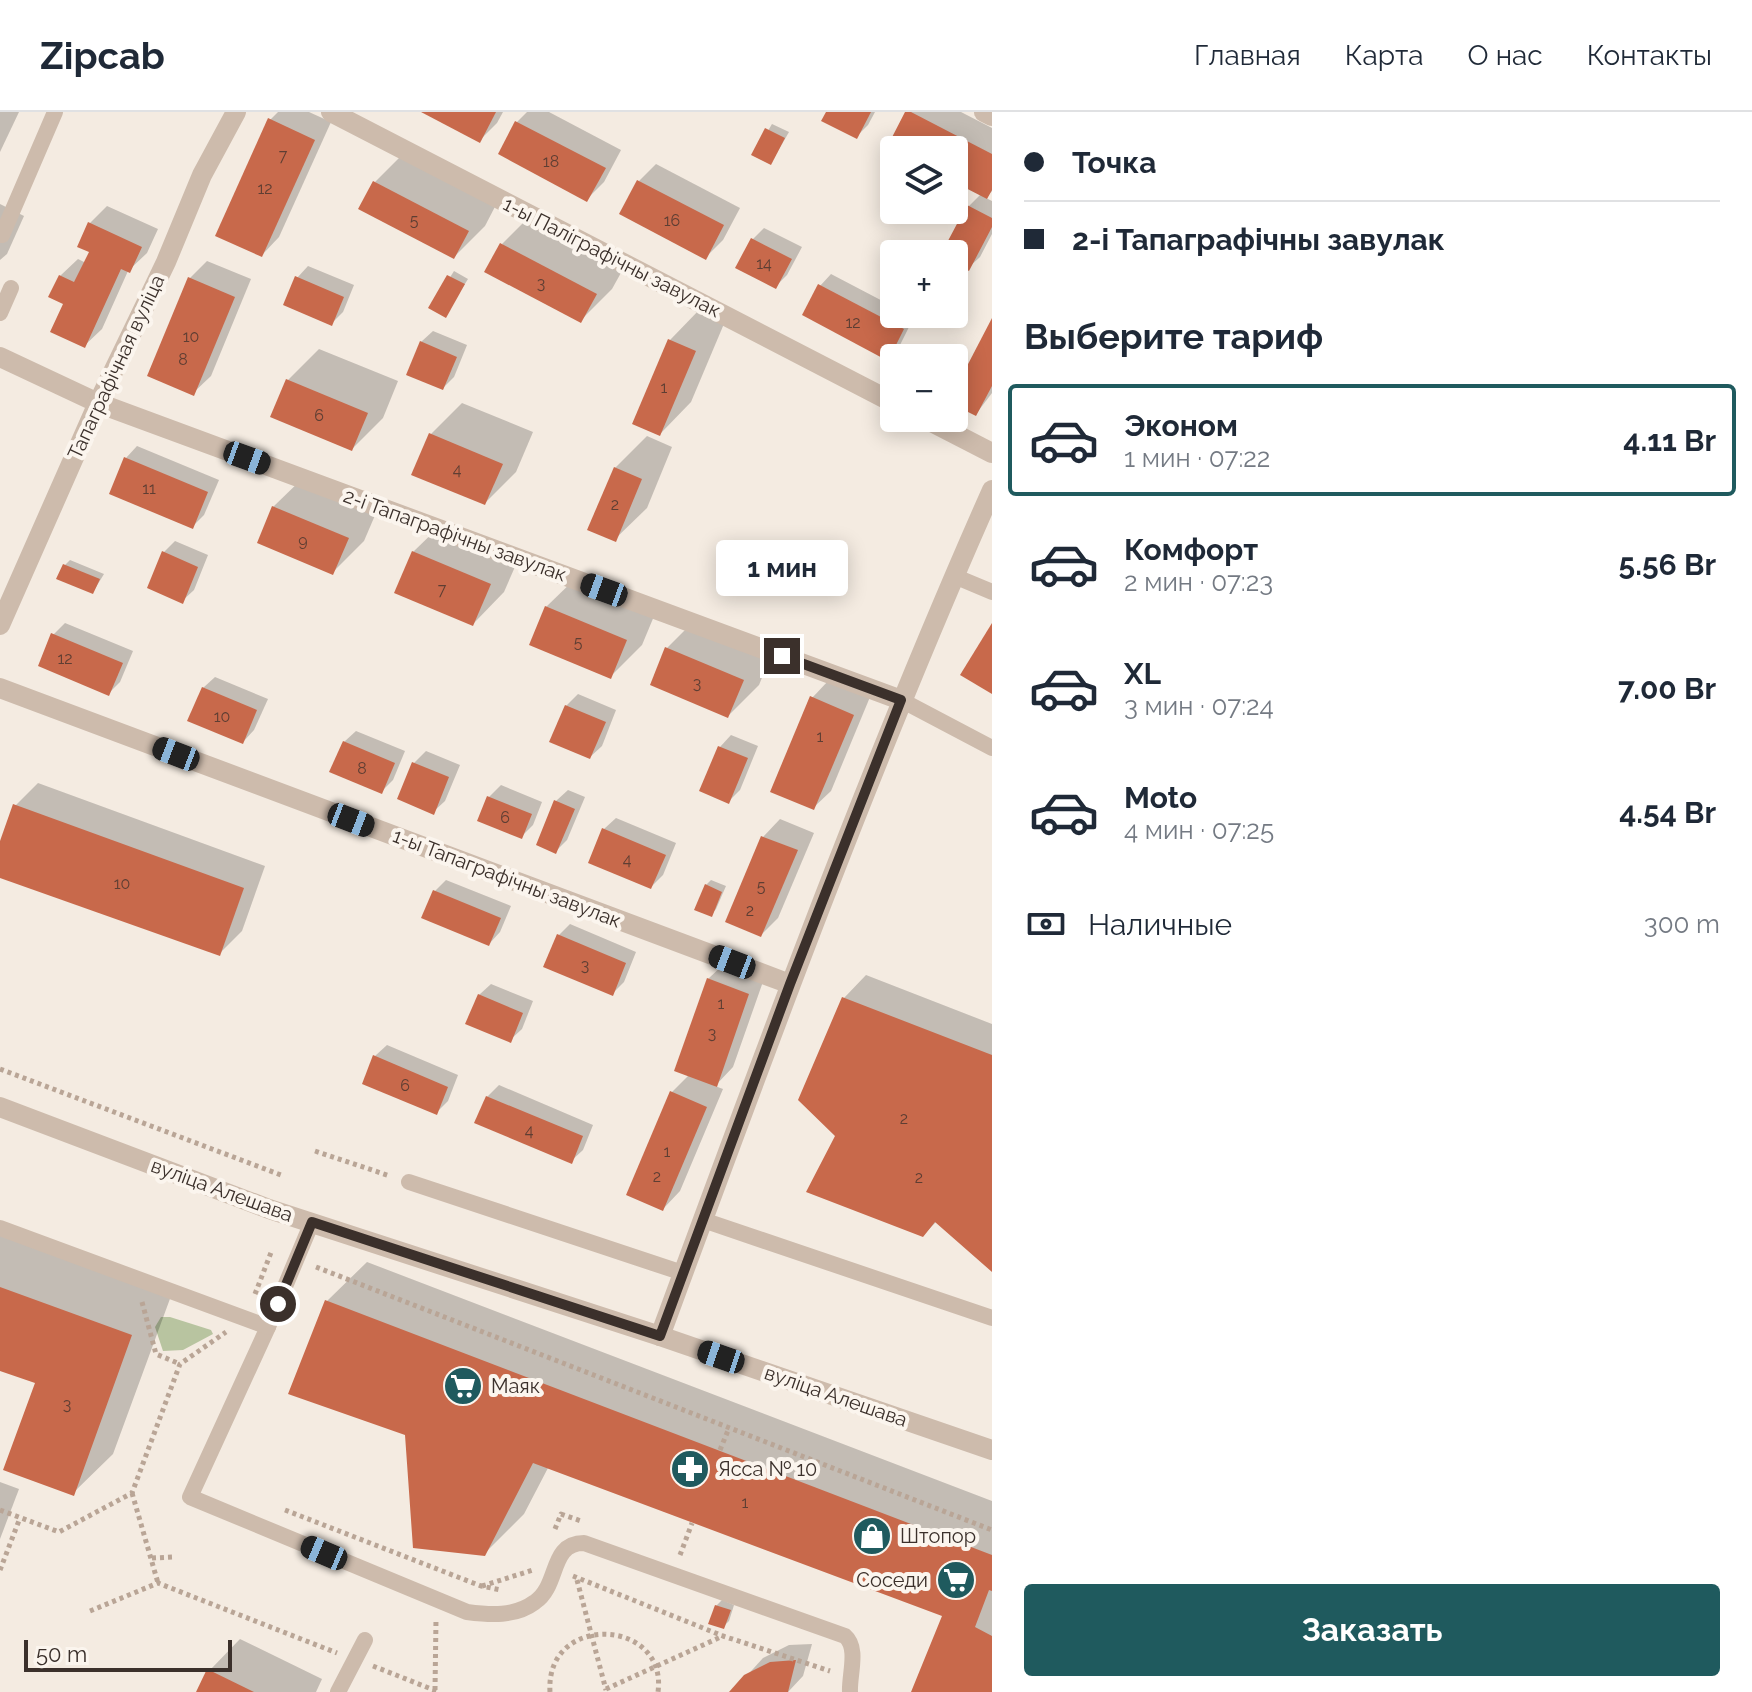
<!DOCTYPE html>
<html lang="ru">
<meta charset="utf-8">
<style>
:root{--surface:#fff;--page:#f2f2f3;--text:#1f2937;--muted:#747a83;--line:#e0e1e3;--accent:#1f5a5e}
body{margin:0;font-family:Raleway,sans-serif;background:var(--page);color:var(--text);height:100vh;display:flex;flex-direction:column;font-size:30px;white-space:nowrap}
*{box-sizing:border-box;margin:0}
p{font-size:26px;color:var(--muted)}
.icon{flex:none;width:44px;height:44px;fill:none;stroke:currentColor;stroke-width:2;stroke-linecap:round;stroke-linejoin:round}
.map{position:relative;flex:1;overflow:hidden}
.panel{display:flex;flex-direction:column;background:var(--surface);width:760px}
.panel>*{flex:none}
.hud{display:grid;align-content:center;height:176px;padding:0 32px;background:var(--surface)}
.tools{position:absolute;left:880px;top:24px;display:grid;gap:16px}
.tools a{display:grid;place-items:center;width:88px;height:88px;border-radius:8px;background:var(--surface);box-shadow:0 4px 20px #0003;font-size:40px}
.scale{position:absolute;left:24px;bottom:20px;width:208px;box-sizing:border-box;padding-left:8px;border:4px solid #3b302b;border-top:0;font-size:22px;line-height:28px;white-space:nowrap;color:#3b302b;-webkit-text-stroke:6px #fbf5ee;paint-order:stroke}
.end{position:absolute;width:36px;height:36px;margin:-18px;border:10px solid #3b302b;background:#fff;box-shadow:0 0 0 4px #fff}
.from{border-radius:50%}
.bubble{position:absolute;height:56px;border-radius:8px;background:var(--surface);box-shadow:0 4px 20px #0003;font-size:26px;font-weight:700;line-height:56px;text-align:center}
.car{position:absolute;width:24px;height:48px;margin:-24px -12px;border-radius:10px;box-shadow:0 0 6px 2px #0007;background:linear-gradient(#222 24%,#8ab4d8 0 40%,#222 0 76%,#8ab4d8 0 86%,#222 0)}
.hud b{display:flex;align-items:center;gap:28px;height:76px;font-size:30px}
.hud b+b{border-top:2px solid var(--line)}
.hud i{width:20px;height:20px;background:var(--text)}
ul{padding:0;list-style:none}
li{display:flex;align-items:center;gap:24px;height:112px;margin:0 16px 12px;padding:0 16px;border:4px solid transparent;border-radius:8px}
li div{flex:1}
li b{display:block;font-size:30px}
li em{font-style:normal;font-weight:700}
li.on{border-color:var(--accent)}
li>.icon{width:72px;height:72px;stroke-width:1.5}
h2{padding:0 32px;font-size:36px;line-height:96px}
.pay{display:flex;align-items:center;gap:20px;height:88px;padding:0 32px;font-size:30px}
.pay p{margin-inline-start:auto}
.cta{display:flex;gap:16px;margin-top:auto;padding:16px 32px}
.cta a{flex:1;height:92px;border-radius:8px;background:var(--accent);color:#fff;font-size:32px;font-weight:700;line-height:92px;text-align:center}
header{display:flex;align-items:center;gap:48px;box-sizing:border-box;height:112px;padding:0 40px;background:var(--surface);border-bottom:2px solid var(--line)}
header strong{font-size:38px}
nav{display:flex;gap:44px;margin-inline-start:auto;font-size:28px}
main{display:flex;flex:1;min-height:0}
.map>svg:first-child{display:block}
.green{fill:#b8c4a0}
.shadow{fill:#0003}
.building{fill:#c8694b}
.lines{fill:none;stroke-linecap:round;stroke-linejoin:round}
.path{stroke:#b9a596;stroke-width:5;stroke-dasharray:4 4;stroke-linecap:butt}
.service{stroke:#cdbbac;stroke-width:16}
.minor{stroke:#cdbbac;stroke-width:20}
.route{stroke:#3b302b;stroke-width:10}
.labels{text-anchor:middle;stroke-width:8;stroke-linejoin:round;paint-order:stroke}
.number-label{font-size:16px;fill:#5e3e33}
.street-label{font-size:20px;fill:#3b302b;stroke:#fbf5ee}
.poi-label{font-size:20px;fill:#3b302b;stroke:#fbf5ee;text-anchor:start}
</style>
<header>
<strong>Zipcab</strong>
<nav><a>Главная</a><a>Карта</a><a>О нас</a><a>Контакты</a></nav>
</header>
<main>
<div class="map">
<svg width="992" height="1580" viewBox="0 0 992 1580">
<rect width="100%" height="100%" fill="#f4ebe1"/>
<!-- green -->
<polygon class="green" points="161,1205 170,1205 211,1218 213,1222 183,1238 163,1239 155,1215"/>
<!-- shadow -->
<g class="shadow">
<polygon points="0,0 19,0 0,40"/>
<polygon points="278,0 309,0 331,10 279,125 262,143 270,8"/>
<polygon points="425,0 503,0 497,11 480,28"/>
<polygon points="527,0 549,0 621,38 604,70 587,87 500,41 517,10"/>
<polygon points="828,0 875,0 868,13 856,25"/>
<polygon points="908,0 961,0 992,16 992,79 986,86 992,89 992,122 980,145 968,156 954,149 954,142 943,142 969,94 981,82 954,68 954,38"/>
<polygon points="772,12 789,20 771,51 754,42"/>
<polygon points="406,39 499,87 485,114 454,145 375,70"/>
<polygon points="656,52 740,96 723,128 706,145 639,69"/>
<polygon points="0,92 24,104 7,142 0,148"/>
<polygon points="107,94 158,117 147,141 128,159 102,217 84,234 66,191 60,164 78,147 86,151 91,139 90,111"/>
<polygon points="533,101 627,150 612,177 581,208 502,132"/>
<polygon points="764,116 802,135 787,163 776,174 753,127"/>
<polygon points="207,149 251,167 211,264 193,281 190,166"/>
<polygon points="308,154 354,173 343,200 332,211 297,166"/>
<polygon points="454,159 468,167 445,204 431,196"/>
<polygon points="831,162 894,195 894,202 908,202 914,205 899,235 887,246 820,174"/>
<polygon points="894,170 894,184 889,181"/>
<polygon points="701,196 726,207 691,290 660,322 670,228"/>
<polygon points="992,210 992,281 976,302 954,290 954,283"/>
<polygon points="433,219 467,233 454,265 443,276 421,230"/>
<polygon points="319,237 398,269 383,306 352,337 288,268"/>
<polygon points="462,291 533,320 516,360 485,391 431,322"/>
<polygon points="647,324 672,335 647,396 615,427 615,356"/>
<polygon points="137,334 219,368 204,403 193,414 126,346"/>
<polygon points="305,364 379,394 364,429 333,460 273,395"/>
<polygon points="445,409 521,441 504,480 473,512 413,440"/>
<polygon points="175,429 208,443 194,478 182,489 164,440"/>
<polygon points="70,448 104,462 93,480 65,453"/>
<polygon points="578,464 657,497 642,533 611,564 546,495"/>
<polygon points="698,505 774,536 759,573 728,604 667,536"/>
<polygon points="65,511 133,539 120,570 109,581 53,523"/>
<polygon points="215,565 268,587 254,618 243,630 203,576"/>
<polygon points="829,568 870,585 831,679 813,696 812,586"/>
<polygon points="578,582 616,598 602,634 590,645 566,594"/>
<polygon points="356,619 405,639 393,668 381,680 344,630"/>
<polygon points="731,623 758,634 740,678 729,689 702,678 720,635"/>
<polygon points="426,639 460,653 445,689 433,700 414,651"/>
<polygon points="38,671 265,754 242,819 219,842 0,764 0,735 15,694"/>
<polygon points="501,673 542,690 533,713 521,725 480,708 489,685"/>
<polygon points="568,678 585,685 567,728 556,739 556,689"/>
<polygon points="616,706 676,731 663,763 651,775 604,717"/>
<polygon points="780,707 814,721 778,806 761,823 727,809 763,725"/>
<polygon points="446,768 511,794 500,820 489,832 435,779"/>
<polygon points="711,768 726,774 716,797 711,803 706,773"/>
<polygon points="570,812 636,840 624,870 612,882 559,823"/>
<polygon points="726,850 765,864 733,955 715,974 723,977 680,1079 663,1097 672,980 689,963 708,867"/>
<polygon points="866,863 992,912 992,1158 937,1109 923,1123 838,1024 844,886"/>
<polygon points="491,872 533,889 522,917 510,928 479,883"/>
<polygon points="387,933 458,963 448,989 436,1001 375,944"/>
<polygon points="499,973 593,1013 583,1038 571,1049 487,985"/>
<polygon points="0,1122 171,1184 113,1342 73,1381 37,1270 0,1257"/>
<polygon points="367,1150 992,1389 992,1580 913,1580 945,1503 549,1354 524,1402 484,1442 407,1321 327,1189"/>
<polygon points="0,1370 19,1377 0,1427"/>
<polygon points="722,1488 734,1493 729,1509 724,1514 716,1494"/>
<polygon points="240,1527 322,1567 316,1580 198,1580 209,1559"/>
<polygon points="812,1532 803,1564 788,1580 732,1580 763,1546 789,1533"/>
</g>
<!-- building -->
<g class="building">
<polygon points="421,0 496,0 480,31"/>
<polygon points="826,0 871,0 857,27 821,9"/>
<polygon points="905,0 911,0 992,42 992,78 987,87 954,70 954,38 894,39 887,35"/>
<polygon points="268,6 315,28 262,145 215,124"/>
<polygon points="515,9 606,56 587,90 498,42"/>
<polygon points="765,16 785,26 771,53 751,43"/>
<polygon points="637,68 724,113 706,148 619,102"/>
<polygon points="373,69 469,119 454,147 358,97"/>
<polygon points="967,93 992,106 992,115 969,159 954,151 954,142 941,142"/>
<polygon points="88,110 142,135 130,161 121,157 85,236 50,220 63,192 48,185 59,163 74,170 89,140 77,135"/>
<polygon points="751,126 792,147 776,177 735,156"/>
<polygon points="500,131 597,182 581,211 484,160"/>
<polygon points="447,163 465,172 446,206 428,196"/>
<polygon points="295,164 344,185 332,214 283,193"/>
<polygon points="188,165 235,185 194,284 147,264"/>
<polygon points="818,172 904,217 888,249 802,203"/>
<polygon points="992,206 992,274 976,304 954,293 954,279"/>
<polygon points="668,227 696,239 660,324 632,312"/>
<polygon points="420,229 457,245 443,278 406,263"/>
<polygon points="286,267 368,301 352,339 270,305"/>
<polygon points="429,321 503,352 485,393 411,363"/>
<polygon points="124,345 208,380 193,417 109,382"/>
<polygon points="614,355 642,367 616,430 587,418"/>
<polygon points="272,394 349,426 333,463 257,431"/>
<polygon points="162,439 198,455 183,492 147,476"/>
<polygon points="412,439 491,472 473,514 394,481"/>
<polygon points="63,452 100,467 93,482 56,467"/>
<polygon points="545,494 627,528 611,567 529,533"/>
<polygon points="992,511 992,582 960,563"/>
<polygon points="51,521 123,551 109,584 38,554"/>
<polygon points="665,535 744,568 728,606 650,573"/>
<polygon points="202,575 257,598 243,632 187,609"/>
<polygon points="810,584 854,603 814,698 770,680"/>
<polygon points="565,593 606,610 590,647 549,630"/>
<polygon points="343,629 395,651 382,682 329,660"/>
<polygon points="718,634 748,646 729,692 699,679"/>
<polygon points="412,650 449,665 434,703 397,687"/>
<polygon points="487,684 532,702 522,727 477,709"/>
<polygon points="554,688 575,697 556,742 536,733"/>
<polygon points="13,692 244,776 220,844 0,766 0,729"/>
<polygon points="602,716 666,743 651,777 588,751"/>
<polygon points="761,724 798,738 761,825 725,810"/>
<polygon points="705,772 722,780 712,805 694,798"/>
<polygon points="433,778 501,806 489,834 421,806"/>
<polygon points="557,822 626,851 613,884 543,855"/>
<polygon points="707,866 749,882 717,975 674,959"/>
<polygon points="478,882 523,901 511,931 465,912"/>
<polygon points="842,885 992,943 992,1160 935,1110 923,1125 806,1080 835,1024 798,988"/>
<polygon points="373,943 448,975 437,1003 362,972"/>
<polygon points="670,979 707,995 663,1099 626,1083"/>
<polygon points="486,984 583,1024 572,1052 474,1011"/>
<polygon points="0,1175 132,1223 74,1384 3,1358 35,1271 0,1259"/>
<polygon points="325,1188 992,1443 992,1479 989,1478 975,1515 992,1524 992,1580 911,1580 942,1504 533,1351 485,1444 413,1436 405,1323 288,1282"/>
<polygon points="715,1493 731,1498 724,1517 708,1512"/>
<polygon points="796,1548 788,1580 729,1580 744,1563 770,1550"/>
<polygon points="207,1557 254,1580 196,1580"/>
</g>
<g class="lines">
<!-- path -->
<g class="path">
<polyline points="0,957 281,1063"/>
<polyline points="315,1039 390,1064"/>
<polyline points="316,1155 992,1418"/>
<polyline points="255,1182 272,1138"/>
<polyline points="142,1190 156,1242 180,1252"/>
<polyline points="720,1338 729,1316"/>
<polyline points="132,1381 158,1471"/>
<polyline points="0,1398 59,1420 132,1381 180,1252 226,1220"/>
<polyline points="285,1398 481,1474 501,1478"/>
<polyline points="555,1417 561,1402 581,1409"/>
<polyline points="680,1443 692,1411"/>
<polyline points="152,1446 174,1445"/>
<polyline points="0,1458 20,1406"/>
<polyline points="573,1464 723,1524 830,1559"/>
<polyline points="577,1468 606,1578"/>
<polyline points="482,1474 533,1458"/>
<polyline points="90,1499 158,1471 337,1541"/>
<polyline points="373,1554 439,1580"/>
<polyline points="606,1577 723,1524"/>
<polyline points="435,1578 436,1507"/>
<path d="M550 1580C545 1500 668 1506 658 1580"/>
</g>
<!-- service -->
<g class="service">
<polyline points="2,123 55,0"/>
<polyline points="0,201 11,176"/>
<polyline points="954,464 992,480"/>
<polyline points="901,588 992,636"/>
<polyline points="409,1070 683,1161"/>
<polyline points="703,1108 992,1206"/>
<path d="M312 1110 268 1215 190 1385 467 1500C490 1503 515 1505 535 1490 560 1473 549 1431 584 1431L845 1524C859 1536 849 1563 850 1580"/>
<polyline points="0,1116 268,1215"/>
<polyline points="338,1580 365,1528"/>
</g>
<!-- minor -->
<g class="minor">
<polyline points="331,0 894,291"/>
<polyline points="984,0 992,4"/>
<polyline points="0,245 98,291 901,588"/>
<polyline points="924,306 992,341"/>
<polyline points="0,513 98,291 166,150 202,63 236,0"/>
<polyline points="0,576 790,872"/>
<polyline points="0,995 269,1097 660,1224 992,1338"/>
<path d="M660 1224C765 939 869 655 992 378"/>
</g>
</g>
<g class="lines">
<!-- route -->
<polyline class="route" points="278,1192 312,1110 660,1224 790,872 901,588 782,544"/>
</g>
<!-- icons -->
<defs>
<g id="supermarket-disc" transform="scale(2)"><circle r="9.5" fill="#1f5a5e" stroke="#fbf5ee"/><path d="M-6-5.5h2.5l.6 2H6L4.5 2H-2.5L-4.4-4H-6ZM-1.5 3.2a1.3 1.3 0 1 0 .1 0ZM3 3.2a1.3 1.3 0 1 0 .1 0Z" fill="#fff"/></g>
<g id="pharmacy-disc" transform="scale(2)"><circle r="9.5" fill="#1f5a5e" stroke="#fbf5ee"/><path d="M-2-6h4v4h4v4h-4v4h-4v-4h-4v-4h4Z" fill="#fff"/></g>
<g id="shop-disc" transform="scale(2)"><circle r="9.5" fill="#1f5a5e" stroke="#fbf5ee"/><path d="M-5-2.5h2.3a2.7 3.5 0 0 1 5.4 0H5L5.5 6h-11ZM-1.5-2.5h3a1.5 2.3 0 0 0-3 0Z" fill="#fff"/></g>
</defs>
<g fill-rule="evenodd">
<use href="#supermarket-disc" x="463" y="1274"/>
<use href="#pharmacy-disc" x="690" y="1357"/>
<use href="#shop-disc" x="872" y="1424"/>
<use href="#supermarket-disc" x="956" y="1468"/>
</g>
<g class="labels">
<!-- number labels -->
<g class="number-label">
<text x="283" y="49">7</text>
<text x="551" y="55">18</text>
<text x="265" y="82">12</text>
<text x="414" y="114">5</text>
<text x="672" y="114">16</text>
<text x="764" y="157">14</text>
<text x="541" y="177">3</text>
<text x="853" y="216">12</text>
<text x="191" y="230">10</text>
<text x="183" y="253">8</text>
<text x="664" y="281">1</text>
<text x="319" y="309">6</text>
<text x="457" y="363">4</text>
<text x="149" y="382">11</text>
<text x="615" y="398">2</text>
<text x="303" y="434">9</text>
<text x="442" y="483">7</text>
<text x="578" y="536">5</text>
<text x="65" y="552">12</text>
<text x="697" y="577">3</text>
<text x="222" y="610">10</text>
<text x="820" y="630">1</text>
<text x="362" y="662">8</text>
<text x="505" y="711">6</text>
<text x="627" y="753">4</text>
<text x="122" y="777">10</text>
<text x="761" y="780">5</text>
<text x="750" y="804">2</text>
<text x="585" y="859">3</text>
<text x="721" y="897">1</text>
<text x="712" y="927">3</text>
<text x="405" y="979">6</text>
<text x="904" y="1012">2</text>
<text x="529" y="1024">4</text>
<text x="667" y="1045">1</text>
<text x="657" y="1070">2</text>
<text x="919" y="1071">2</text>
<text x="67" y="1298">3</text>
<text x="745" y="1396">1</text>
</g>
<!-- street labels -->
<g class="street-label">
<text transform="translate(612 145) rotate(27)" y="7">1-ы Паліграфічны завулак</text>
<text transform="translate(116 255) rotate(-65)" y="7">Тапаграфічная вуліца</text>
<text transform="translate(455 423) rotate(20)" y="7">2-і Тапаграфічны завулак</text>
<text transform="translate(507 766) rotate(21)" y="7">1-ы Тапаграфічны завулак</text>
<text transform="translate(222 1078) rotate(20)" y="7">вуліца Алешава</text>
<text transform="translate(836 1284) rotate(19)" y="7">вуліца Алешава</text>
</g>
<!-- poi labels -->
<g class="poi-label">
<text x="491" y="1281">Маяк</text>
<text x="718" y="1364">Ясса № 10</text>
<text x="900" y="1431">Штопор</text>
<text x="928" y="1475" text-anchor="end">Соседи</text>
</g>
</g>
</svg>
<div class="tools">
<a><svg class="icon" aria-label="layers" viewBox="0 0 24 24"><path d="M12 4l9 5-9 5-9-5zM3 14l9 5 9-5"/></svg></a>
<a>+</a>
<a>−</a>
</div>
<div class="scale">50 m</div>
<i class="end from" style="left:278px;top:1192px"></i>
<i class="end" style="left:782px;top:544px"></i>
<div class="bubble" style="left:716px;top:428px;width:132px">1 мин</div>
<i class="car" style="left:247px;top:346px;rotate:110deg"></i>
<i class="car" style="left:604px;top:478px;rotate:290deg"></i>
<i class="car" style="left:176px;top:642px;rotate:291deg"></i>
<i class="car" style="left:351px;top:708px;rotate:111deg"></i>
<i class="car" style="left:732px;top:850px;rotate:291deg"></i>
<i class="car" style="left:721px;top:1245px;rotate:289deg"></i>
<i class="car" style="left:324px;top:1441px;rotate:293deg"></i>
</div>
<section class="panel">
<div class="hud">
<b><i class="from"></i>Точка</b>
<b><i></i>2-і Тапаграфічны завулак</b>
</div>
<h2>Выберите тариф</h2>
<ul>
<li class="on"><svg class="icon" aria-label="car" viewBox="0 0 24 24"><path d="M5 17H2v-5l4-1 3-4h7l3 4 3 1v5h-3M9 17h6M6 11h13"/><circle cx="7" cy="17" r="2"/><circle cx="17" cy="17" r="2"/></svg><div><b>Эконом</b><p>1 мин · 07:22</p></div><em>4.11 Br</em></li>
<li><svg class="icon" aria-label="car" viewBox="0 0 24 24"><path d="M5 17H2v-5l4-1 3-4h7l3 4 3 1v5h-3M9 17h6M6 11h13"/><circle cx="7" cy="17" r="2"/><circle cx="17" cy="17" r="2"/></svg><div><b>Комфорт</b><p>2 мин · 07:23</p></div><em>5.56 Br</em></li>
<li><svg class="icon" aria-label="car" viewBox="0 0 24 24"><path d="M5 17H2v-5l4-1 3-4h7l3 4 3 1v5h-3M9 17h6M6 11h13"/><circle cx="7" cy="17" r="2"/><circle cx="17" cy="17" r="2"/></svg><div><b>XL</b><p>3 мин · 07:24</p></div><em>7.00 Br</em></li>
<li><svg class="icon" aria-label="car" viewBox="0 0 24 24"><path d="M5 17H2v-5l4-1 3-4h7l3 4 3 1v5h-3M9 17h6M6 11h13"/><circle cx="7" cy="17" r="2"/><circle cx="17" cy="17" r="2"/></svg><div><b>Moto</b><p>4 мин · 07:25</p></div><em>4.54 Br</em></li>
</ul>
<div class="pay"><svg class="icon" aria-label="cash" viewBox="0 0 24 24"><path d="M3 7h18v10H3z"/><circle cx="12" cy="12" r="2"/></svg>Наличные<p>300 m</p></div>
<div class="cta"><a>Заказать</a></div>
</section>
</main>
